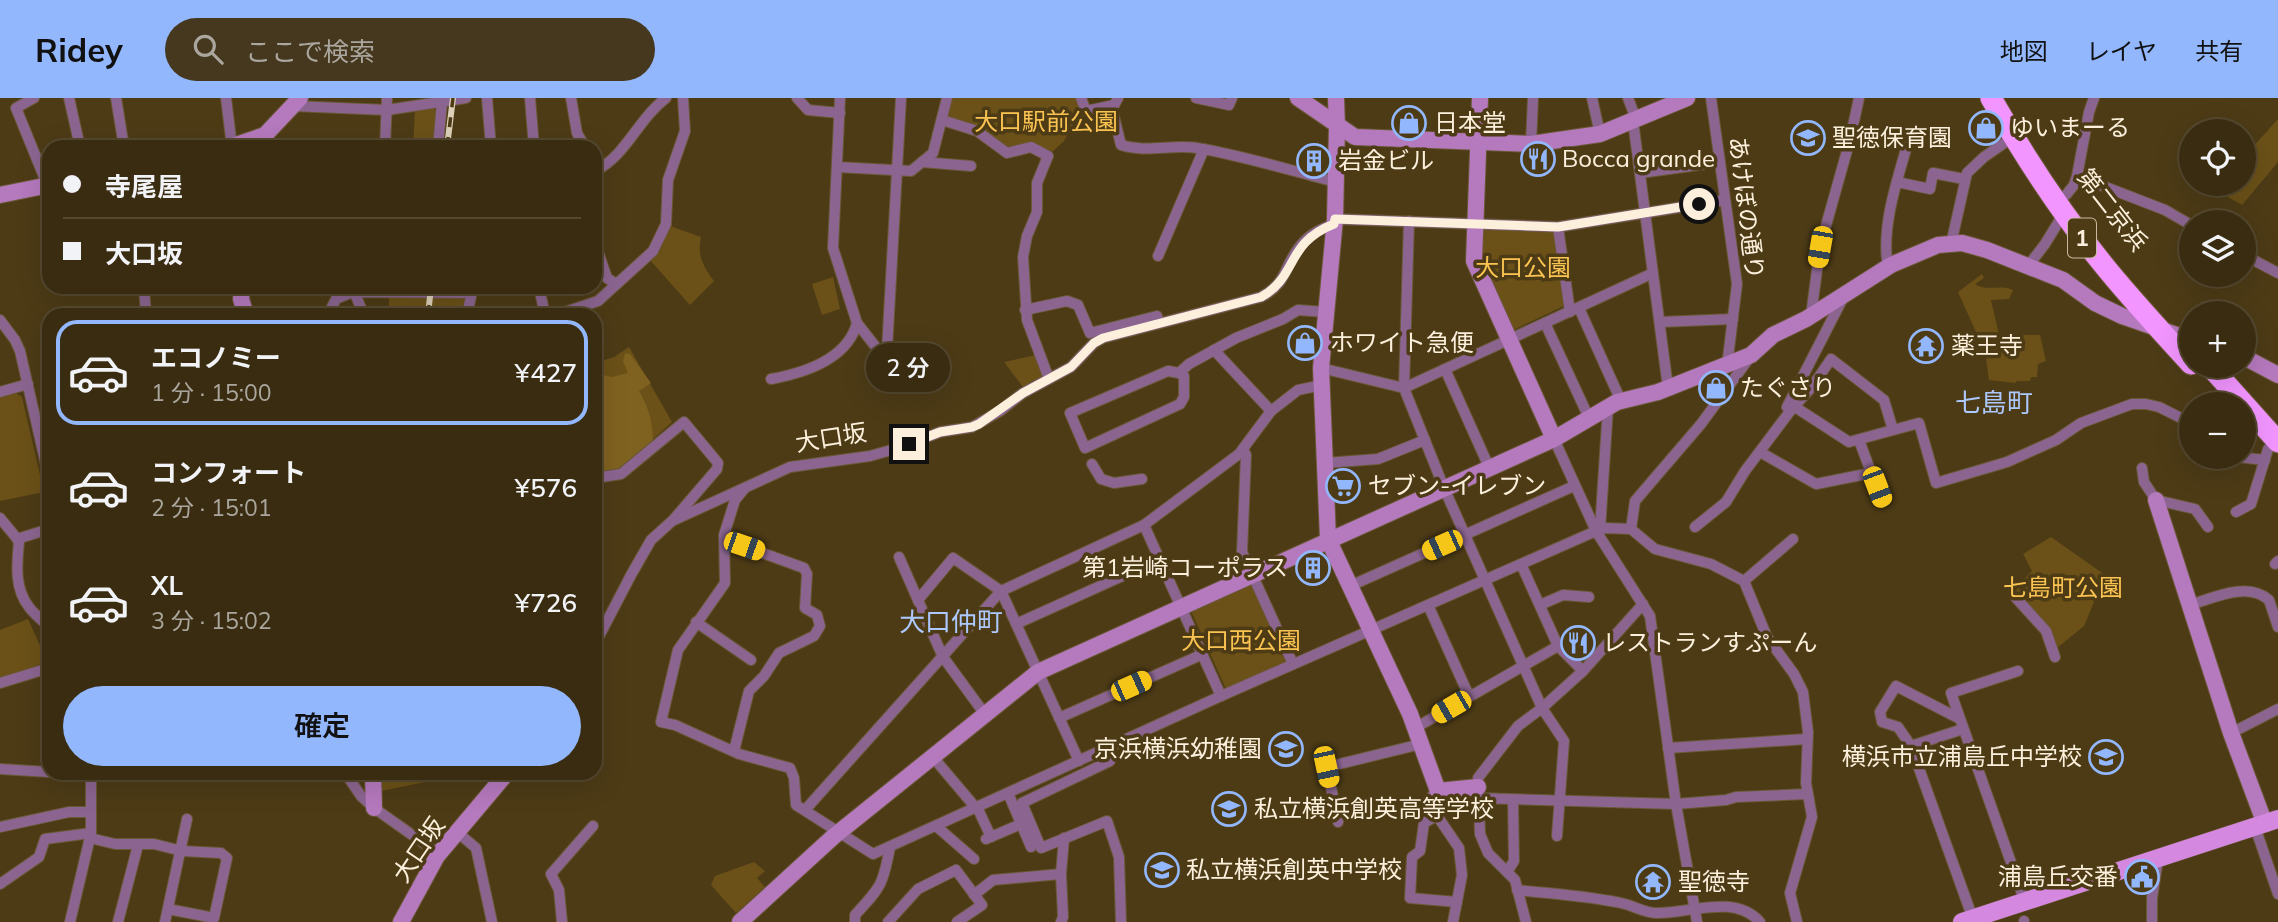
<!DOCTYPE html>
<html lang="ja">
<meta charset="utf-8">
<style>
:root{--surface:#3a2c10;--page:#45381e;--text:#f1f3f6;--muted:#aba79f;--line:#544830;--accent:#92b7fd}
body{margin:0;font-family:Mulish,"Noto Sans JP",sans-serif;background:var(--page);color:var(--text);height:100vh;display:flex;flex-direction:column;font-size:26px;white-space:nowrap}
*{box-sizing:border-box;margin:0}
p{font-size:23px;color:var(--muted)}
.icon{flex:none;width:38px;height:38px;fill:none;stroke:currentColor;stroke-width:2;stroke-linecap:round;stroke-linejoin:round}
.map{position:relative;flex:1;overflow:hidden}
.drawer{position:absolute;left:42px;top:210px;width:560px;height:472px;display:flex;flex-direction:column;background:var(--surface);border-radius:21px;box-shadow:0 7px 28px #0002,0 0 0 2px var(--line)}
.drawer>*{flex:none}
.top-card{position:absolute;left:42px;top:42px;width:560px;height:154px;border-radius:21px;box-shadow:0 7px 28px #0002,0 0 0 2px var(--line);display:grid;align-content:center;height:154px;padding:0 21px;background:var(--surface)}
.buttons{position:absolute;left:2179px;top:21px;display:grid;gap:14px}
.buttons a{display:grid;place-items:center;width:77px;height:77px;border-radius:50%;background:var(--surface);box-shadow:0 7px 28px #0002,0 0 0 2px var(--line);font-size:35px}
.end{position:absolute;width:32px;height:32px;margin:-16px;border:9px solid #fcf0dc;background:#111;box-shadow:0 0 0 4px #111}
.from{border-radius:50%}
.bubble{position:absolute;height:49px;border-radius:24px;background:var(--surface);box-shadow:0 7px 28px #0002,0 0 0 2px var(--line);font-size:23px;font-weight:600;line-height:49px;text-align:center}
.car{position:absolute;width:21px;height:42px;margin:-21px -10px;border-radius:9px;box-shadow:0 0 5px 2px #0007;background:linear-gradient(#f5c518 24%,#345 0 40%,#f5c518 0 76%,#345 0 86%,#f5c518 0)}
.top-card b{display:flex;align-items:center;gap:24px;height:66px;font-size:26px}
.top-card b+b{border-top:2px solid var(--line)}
.top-card i{width:18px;height:18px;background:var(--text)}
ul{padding:12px 0 0;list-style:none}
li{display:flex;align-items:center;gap:21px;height:105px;margin:0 14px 10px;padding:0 7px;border:4px solid transparent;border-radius:21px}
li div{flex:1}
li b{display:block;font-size:26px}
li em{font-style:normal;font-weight:600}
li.selected{border-color:var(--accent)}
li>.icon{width:63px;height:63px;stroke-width:1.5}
.button{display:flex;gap:14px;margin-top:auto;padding:14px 21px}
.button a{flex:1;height:80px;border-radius:42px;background:var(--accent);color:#111;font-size:28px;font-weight:600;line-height:80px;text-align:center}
header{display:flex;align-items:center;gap:42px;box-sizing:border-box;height:98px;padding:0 35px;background:var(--accent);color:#111}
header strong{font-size:33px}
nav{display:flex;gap:38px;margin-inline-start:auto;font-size:24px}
.search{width:490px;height:63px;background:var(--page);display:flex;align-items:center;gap:18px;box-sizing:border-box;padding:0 24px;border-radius:38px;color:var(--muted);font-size:26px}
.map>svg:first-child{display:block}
.green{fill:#6b5118}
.forest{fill:#806220}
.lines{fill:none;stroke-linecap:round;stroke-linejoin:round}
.street-casing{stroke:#695836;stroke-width:12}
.secondary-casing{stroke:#695836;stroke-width:18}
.primary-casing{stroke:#695836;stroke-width:19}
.highway-casing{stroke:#695836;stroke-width:23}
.street{stroke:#8b6590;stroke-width:10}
.secondary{stroke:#b579bd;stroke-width:16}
.primary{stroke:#d588e0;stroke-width:18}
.highway{stroke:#f295ff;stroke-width:21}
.rail-casing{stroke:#ddd0b9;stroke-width:6}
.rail{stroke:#4d3b16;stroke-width:3.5;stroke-dasharray:10;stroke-linecap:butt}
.route{stroke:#fcf0dc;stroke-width:9}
.labels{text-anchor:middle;stroke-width:7;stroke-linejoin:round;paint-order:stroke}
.shield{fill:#4d3b16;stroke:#c8baa1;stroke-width:2}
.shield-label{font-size:23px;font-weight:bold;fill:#fcf0dc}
.park-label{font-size:24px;fill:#fbc351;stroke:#4d3b16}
.poi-label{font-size:24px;fill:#fcf0dc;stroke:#4d3b16;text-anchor:start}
.street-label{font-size:24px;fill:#fcf0dc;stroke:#4d3b16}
.neighbourhood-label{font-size:26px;fill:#acc8fd;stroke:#4d3b16}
</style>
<header>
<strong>Ridey</strong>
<div class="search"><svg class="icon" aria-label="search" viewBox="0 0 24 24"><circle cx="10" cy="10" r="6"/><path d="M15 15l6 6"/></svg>ここで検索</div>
<nav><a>地図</a><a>レイヤ</a><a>共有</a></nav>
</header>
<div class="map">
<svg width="2278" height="824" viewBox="0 0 2278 824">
<rect width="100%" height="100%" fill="#4d3b16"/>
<!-- green -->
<g class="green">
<polygon points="952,0 1078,0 1082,11 1064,43 1051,55 1007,52 986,33 948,21"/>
<polygon points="433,10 437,14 434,49 413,49 415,13"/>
<polygon points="2278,21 2278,64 2242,107 2205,86 2244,86 2244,46 2250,52"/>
<path d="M670 128 701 139C697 158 703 168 714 183L690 207 650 162 660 153Z"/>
<polygon points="1482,131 1554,134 1564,208 1511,233 1480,160"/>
<path d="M1982 176 1984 180 1975 186C1986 194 2001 186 2013 192L2009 201 1991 202 1999 237H2040L2046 263 2038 266 2037 279H2031L2030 283H2017L2015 285 1989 282 1985 254 1958 194Z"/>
<polygon points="833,179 840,211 822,217 812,186"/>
<polygon points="389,189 467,189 462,217 400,217 397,209 389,208"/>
<polygon points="629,249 672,324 618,373 595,376 595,265 614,259"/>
<polygon points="1036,257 1043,275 1042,279 1023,289 1004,264"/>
<polygon points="16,295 22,299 44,394 0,403 0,299"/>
<polygon points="2051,439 2115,484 2094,504 2084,528 2057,550 2048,530 2014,491 2032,473 2023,456"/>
<polygon points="1251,484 1287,565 1226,591 1191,513"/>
<polygon points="28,521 47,563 0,583 0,532"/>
<polygon points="380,676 429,676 430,683 381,693"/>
<polygon points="754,764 765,773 757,780 765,789 736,815 711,787 715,778"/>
</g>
<!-- forest -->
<path class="forest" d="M625 255 630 256 651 285 639 293C649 310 653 325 653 345L618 373 595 374V275L612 279 628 275 623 263Z"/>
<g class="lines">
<!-- street casing -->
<g class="street-casing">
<g id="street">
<polyline points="34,0 16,10 49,91"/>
<polyline points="69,0 80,49"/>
<polyline points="116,0 124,49"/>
<polyline points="226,0 232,49"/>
<polyline points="487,0 491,49"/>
<polyline points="530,0 534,49"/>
<polyline points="571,0 577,35 585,49"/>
<polyline points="797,0 808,12 840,15"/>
<polyline points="840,0 833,150 857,225 879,253 887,252 901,0"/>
<polyline points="1081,0 1086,13 1114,7"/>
<path d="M1118 0 1112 11 1121 47C1146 55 1172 46 1197 50 1241 57 1292 73 1336 84"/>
<polyline points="1196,0 1229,7 1232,0"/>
<polyline points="1592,0 1600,36"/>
<polyline points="1628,0 1636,21"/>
<polyline points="1711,0 1737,186 1727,268"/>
<polyline points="293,8 387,12 466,0"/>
<polyline points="942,22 977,33 1007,55 1031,49 1048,58 1037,85 1037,114 1027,138 1023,159 1027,222 1049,281"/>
<polyline points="1633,23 1668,290"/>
<polyline points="1531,46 1533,0"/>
<polyline points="272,49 286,49"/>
<polyline points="385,49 387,0"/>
<polyline points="438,49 442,4"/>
<polyline points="922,64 933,55 947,0"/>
<polyline points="837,69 911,73 922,64 971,68"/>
<path d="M595 73C626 58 638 21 666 0"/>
<polyline points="1640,75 1720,64"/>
<polyline points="2077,78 2165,112 2191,127"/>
<polyline points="1897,84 1930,91 1933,75 1964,81"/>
<polyline points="2066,97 2074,87 2077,78 2089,14 2094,0"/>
<polyline points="1335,121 1558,129 1725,102"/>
<polyline points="1409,123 1404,290 1444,390 1542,610 1564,643 1557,738"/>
<polyline points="1558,129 1570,214"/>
<polyline points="595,145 607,180 616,186"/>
<polyline points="1951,146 1967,75 1984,59 2013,39"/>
<polyline points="2244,157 2278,175"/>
<polyline points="1158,158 1204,51"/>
<polyline points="2028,168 2045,146 2064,115"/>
<path d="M1888 169C1880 127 1900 74 1911 34"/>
<polyline points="144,189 146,217"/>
<polyline points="352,189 364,217"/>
<polyline points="539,189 545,217"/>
<polyline points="1579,210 1621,303"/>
<polyline points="1025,212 1067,203 1078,207 1090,235 1157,218 1159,225"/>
<polyline points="328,217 336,201 353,194 472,195"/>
<polyline points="467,217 473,189"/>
<polyline points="556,217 598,203 653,153 666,126 668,82 685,33 683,0"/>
<polyline points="1811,218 1820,149 1850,42 1859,0"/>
<polyline points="0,222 15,242 20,253 49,380"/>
<polyline points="1660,224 1733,221"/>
<polyline points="1545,225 1589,320"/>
<polyline points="1214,252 1271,313"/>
<polyline points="1750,259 1701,326 1635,403 1631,431 1655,451 1711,466 1744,483 1767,539 1794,576 1803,594 1808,634 1806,685 1812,719 1790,795 1797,824"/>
<polyline points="1321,270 1404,290 1653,175"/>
<polyline points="1445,271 1489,369"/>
<polyline points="1179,275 1184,278 1184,299 1180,306 1085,350 1070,315 1168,273 1179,275 1189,266 1236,240 1283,221 1298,212 1326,214"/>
<path d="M771 281C804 275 847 262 857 225"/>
<polyline points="0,294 28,286"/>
<polyline points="1795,309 1849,344 1919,325 1936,385 2007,364 2056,342 2081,325 2132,306 2146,306 2159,309 2191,325"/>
<polyline points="1791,312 1787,309 1843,200"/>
<polyline points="1554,341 1596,433 1650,518 1676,706 1697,824"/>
<polyline points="1859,342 1882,404"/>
<polyline points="1243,351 1246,357 1242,454 1293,566"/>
<polyline points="1760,354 1816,386 1871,375"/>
<polyline points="2238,359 2265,362"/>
<polyline points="1325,365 1378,361 1425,342"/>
<polyline points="1092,366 1101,381 1114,385 1142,381"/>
<polyline points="2142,370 2144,384 2156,402 2195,411 2208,429"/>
<polyline points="595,380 621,376 684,324 718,365 717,371 674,421"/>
<polyline points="745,390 735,402 724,437 725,485 678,552 661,624 675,627 739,656 790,670 794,680 796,707 873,756 1221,598 1596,433 1605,430 1631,431"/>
<polyline points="2236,414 2251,406 2268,351"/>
<path d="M0 420 19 443C17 466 14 490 29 509 34 516 43 523 49 529"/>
<polyline points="1144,427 1221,598"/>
<polyline points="1695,429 1726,404 1745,373 1791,312 1812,289 1831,261 1884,302 1893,332"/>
<polyline points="1600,432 1608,309"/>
<polyline points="17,441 49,431"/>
<polyline points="724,441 804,470 807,476 805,510 817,517 820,528 814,538 779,555 764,578 749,593 734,653"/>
<polyline points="899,459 943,559 984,615"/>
<polyline points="1521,466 1558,548 1583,573"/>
<polyline points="2275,466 2278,463"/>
<polyline points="1744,483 1793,441"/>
<polyline points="1350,488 1574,388"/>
<polyline points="2016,500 2046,533 2055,559"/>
<polyline points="918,502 953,460 1001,493 1079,663"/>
<polyline points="1428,507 1469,598"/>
<polyline points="1540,507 1563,497 1589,499"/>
<path d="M2190 507C2213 500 2247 483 2269 502L2278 529"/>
<polyline points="696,524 751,562"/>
<polyline points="1016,526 1160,461"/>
<path d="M595 546 631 477 651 442 672 423 790 369 870 358 902 349 940 334 972 329 1000 313 1023 295 1071 269 1094 245 1103 240 1261 199C1289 184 1283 168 1301 147 1310 136 1321 131 1334 126"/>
<polyline points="2018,573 1951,595 2025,804"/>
<polyline points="0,585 49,570"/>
<polyline points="1059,620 1203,556"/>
<polyline points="1960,621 1896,588 1880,614 1882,624 1898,629 1911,648 1973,821"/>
<polyline points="1415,630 1558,548"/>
<polyline points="2231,635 2278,611"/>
<polyline points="1911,648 1963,631"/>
<polyline points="1668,650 1807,641"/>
<polyline points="1106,651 1110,663 1022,705 1041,750 1107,723 1119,759 1121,824"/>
<polyline points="932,658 976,710"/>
<polyline points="0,671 49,674"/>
<polyline points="69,676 91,677 91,735 70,824"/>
<polyline points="346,676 361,698 374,710 439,756"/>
<polyline points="1438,693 1432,698 1440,722 1459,750 1462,777 1453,824"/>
<polyline points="1008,695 1031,749"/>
<polyline points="1478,700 1676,706 1726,702 1736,699 1807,696"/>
<polyline points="977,709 991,739"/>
<polyline points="805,712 1001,493 1144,427 1239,356 1271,313 1298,292 1322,287"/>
<polyline points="1439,716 1424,725 1420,753 1412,759 1410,800 1457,804"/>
<polyline points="1338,724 1327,669 1421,646"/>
<polyline points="936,728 974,761"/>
<polyline points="0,729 69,714 91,714"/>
<polyline points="2255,729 2278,796"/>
<polyline points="457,734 476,750 492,824"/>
<polyline points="90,740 115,746 154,746 182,753 221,755 227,760 214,820 168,811"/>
<polyline points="986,741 1021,726"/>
<polyline points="1507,774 1514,763 1513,702"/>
<polyline points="0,786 39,759 45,741 91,735"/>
<path d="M1517 792C1553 796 1591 798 1625 806 1636 809 1645 815 1656 815 1689 816 1734 795 1760 824"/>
<polyline points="974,797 993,782 1061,776"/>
<polyline points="2024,823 2024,824"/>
<polyline points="118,824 138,747"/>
<polyline points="165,824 187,721"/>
<polyline points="562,824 559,792 551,776 593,728"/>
<path d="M855 824V817C881 789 883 787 890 749"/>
<polyline points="888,824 918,791 956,772 982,807 957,824"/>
<polyline points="1061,824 1063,819 1061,776 1064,740"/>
<polyline points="1526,824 1515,782 1488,755 1480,736 1478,680 1518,628 1542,610 1583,573 1643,506"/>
<polyline points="2152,824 2152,800 2158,761"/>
</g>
</g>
<!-- secondary casing -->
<g class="secondary-casing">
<g id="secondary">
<polyline points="1298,0 1355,39 1531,46 1600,36 1687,0"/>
<polyline points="1336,0 1337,28 1335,121 1321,270 1328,441 1410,616 1438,693 1478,689"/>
<polyline points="1480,0 1474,163 1554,341"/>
<polyline points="230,49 265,37 300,0"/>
<polyline points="0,97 49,87"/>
<polyline points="242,189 241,201 246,217"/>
<polyline points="2244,259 2278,277"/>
<polyline points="2156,402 2231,635 2265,726"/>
<polyline points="373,676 374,710"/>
<polyline points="401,824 437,758 506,676"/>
<polyline points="740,824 833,739 1038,574 1554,341 1617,304 1658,294 1751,257 1773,237 1806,221 1891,167 1938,147 1962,145 1987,152 2063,182 2095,205 2122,218 2191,242"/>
</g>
</g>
<!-- primary casing -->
<g class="primary-casing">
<polyline id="primary" points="1962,824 2278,721"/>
</g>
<!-- highway casing -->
<g class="highway-casing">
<g id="highway">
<path d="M1991 0C2024 58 2060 113 2102 165 2130 200 2161 233 2191 266"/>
<polyline points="2210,268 2278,344"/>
</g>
</g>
<!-- street -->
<use href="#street" class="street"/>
<!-- secondary -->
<use href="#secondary" class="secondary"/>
<!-- primary -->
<use href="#primary" class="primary"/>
<!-- highway -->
<use href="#highway" class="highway"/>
<!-- rail casing -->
<g class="rail-casing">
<g id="rail">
<polyline points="447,49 453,0"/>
<polyline points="428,217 431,189"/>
</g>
</g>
<!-- rail -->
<use href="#rail" class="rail"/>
</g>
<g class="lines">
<!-- route -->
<path class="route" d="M909 346 940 334 972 329 979 326 1023 295 1071 269 1094 245 1103 240 1261 199C1298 179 1285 145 1334 126L1335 121 1558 129 1699 106"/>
</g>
<!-- icons -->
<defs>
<g id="shop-ring" transform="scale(1.75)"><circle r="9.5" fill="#4d3b16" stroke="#92b7fd" stroke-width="1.5"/><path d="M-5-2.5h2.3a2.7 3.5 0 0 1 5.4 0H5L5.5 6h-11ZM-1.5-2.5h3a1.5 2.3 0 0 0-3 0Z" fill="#92b7fd"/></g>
<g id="school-ring" transform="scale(1.75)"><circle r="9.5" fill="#4d3b16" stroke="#92b7fd" stroke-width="1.5"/><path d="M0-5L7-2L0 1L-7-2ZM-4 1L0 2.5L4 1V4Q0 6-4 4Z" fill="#92b7fd"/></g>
<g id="restaurant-ring" transform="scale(1.75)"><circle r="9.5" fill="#4d3b16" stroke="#92b7fd" stroke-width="1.5"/><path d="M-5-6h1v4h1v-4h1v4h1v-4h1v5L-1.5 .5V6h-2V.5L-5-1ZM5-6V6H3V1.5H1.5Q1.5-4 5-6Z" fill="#92b7fd"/></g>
<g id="building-ring" transform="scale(1.75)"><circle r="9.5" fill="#4d3b16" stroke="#92b7fd" stroke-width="1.5"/><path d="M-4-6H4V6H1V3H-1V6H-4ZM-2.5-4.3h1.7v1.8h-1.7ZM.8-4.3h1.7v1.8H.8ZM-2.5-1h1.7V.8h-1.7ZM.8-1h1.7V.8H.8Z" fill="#92b7fd"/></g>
<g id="temple-ring" transform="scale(1.75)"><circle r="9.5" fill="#4d3b16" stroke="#92b7fd" stroke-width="1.5"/><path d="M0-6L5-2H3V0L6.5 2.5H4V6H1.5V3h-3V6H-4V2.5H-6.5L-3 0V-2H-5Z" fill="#92b7fd"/></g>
<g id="supermarket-ring" transform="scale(1.75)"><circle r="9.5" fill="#4d3b16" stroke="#92b7fd" stroke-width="1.5"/><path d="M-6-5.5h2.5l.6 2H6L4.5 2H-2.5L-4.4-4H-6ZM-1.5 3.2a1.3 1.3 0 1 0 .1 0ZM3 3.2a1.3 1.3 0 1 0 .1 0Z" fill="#92b7fd"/></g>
<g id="civic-ring" transform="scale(1.75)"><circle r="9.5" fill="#4d3b16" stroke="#92b7fd" stroke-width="1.5"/><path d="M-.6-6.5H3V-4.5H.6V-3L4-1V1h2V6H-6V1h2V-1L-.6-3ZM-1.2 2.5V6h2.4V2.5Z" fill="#92b7fd"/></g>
</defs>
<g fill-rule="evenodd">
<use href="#shop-ring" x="1409" y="25"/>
<use href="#shop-ring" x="1986" y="30"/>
<use href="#school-ring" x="1808" y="40"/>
<use href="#restaurant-ring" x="1538" y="61"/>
<use href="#building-ring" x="1314" y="63"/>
<use href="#shop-ring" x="1305" y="245"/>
<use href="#temple-ring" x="1926" y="248"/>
<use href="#shop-ring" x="1716" y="290"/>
<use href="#supermarket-ring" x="1343" y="388"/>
<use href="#building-ring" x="1313" y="470"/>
<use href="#restaurant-ring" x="1578" y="545"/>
<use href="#school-ring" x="1286" y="651"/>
<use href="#school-ring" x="2106" y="659"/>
<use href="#school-ring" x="1229" y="711"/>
<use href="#school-ring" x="1162" y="772"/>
<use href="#civic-ring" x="2142" y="779"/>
<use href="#temple-ring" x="1653" y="784"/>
</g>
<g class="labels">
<!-- shield labels -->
<rect class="shield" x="2068" y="120.5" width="28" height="39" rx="5"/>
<g class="shield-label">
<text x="2082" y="148">1</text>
</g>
<!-- park labels -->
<g class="park-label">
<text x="1046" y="32">大口駅前公園</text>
<text x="1523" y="178">大口公園</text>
<text x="2063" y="498">七島町公園</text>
<text x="1241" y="551">大口西公園</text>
</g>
<!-- poi labels -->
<g class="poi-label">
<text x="1434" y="33">日本堂</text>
<text x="2010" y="38">ゆいまーる</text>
<text x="1832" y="48">聖徳保育園</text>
<text x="1562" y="69">Bocca grande</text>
<text x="1338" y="71">岩金ビル</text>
<text x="1330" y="253">ホワイト急便</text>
<text x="1951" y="256">薬王寺</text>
<text x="1740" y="298">たぐさり</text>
<text x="1368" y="396">セブン-イレブン</text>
<text x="1288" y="478" text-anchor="end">第1岩崎コーポラス</text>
<text x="1602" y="553">レストランすぷーん</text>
<text x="1262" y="659" text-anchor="end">京浜横浜幼稚園</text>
<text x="2082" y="667" text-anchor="end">横浜市立浦島丘中学校</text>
<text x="1254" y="719">私立横浜創英高等学校</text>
<text x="1186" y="780">私立横浜創英中学校</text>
<text x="2118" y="787" text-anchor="end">浦島丘交番</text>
<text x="1678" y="792">聖徳寺</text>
</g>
<!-- street labels -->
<g class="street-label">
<text transform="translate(1746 110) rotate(83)" y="8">あけぼの通り</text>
<text transform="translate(2112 112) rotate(52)" y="8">第二京浜</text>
<text transform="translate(831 340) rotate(-9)" y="8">大口坂</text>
<text transform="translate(419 752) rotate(-56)" y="8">大口坂</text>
</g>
<!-- neighbourhood labels -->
<g class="neighbourhood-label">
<text x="1994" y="314">七島町</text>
<text x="951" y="533">大口仲町</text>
</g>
</g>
</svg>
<div class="buttons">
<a><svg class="icon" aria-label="locate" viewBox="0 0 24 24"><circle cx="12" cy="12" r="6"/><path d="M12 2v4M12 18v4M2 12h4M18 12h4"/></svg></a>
<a><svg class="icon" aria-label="layers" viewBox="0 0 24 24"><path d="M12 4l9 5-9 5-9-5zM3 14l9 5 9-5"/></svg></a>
<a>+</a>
<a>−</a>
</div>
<i class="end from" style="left:1699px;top:106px"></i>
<i class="end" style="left:909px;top:346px"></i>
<div class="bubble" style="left:866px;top:245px;width:84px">2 分</div>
<i class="car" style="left:1820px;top:149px;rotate:190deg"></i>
<i class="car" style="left:1877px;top:389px;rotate:159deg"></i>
<i class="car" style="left:1442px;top:447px;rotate:246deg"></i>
<i class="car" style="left:744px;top:448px;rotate:109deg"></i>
<i class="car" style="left:1131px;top:588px;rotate:66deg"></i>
<i class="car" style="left:1451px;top:609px;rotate:240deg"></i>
<i class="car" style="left:1326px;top:669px;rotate:168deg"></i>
<div class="top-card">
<b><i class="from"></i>寺尾屋</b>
<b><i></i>大口坂</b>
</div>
<section class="drawer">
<ul>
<li class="selected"><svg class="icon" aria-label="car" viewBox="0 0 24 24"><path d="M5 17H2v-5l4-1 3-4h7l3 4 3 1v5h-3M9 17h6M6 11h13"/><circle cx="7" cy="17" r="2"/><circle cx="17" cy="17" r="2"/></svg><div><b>エコノミー</b><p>1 分 · 15:00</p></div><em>¥427</em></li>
<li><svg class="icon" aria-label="car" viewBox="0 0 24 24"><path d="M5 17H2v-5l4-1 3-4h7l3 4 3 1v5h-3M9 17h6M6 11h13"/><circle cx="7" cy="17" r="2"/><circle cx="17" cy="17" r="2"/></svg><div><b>コンフォート</b><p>2 分 · 15:01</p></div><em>¥576</em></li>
<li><svg class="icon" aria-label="car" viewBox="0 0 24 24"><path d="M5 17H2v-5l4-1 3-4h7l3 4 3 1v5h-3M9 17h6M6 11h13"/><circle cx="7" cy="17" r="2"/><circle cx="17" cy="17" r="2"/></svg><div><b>XL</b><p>3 分 · 15:02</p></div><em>¥726</em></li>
</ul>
<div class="button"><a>確定</a></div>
</section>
</div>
